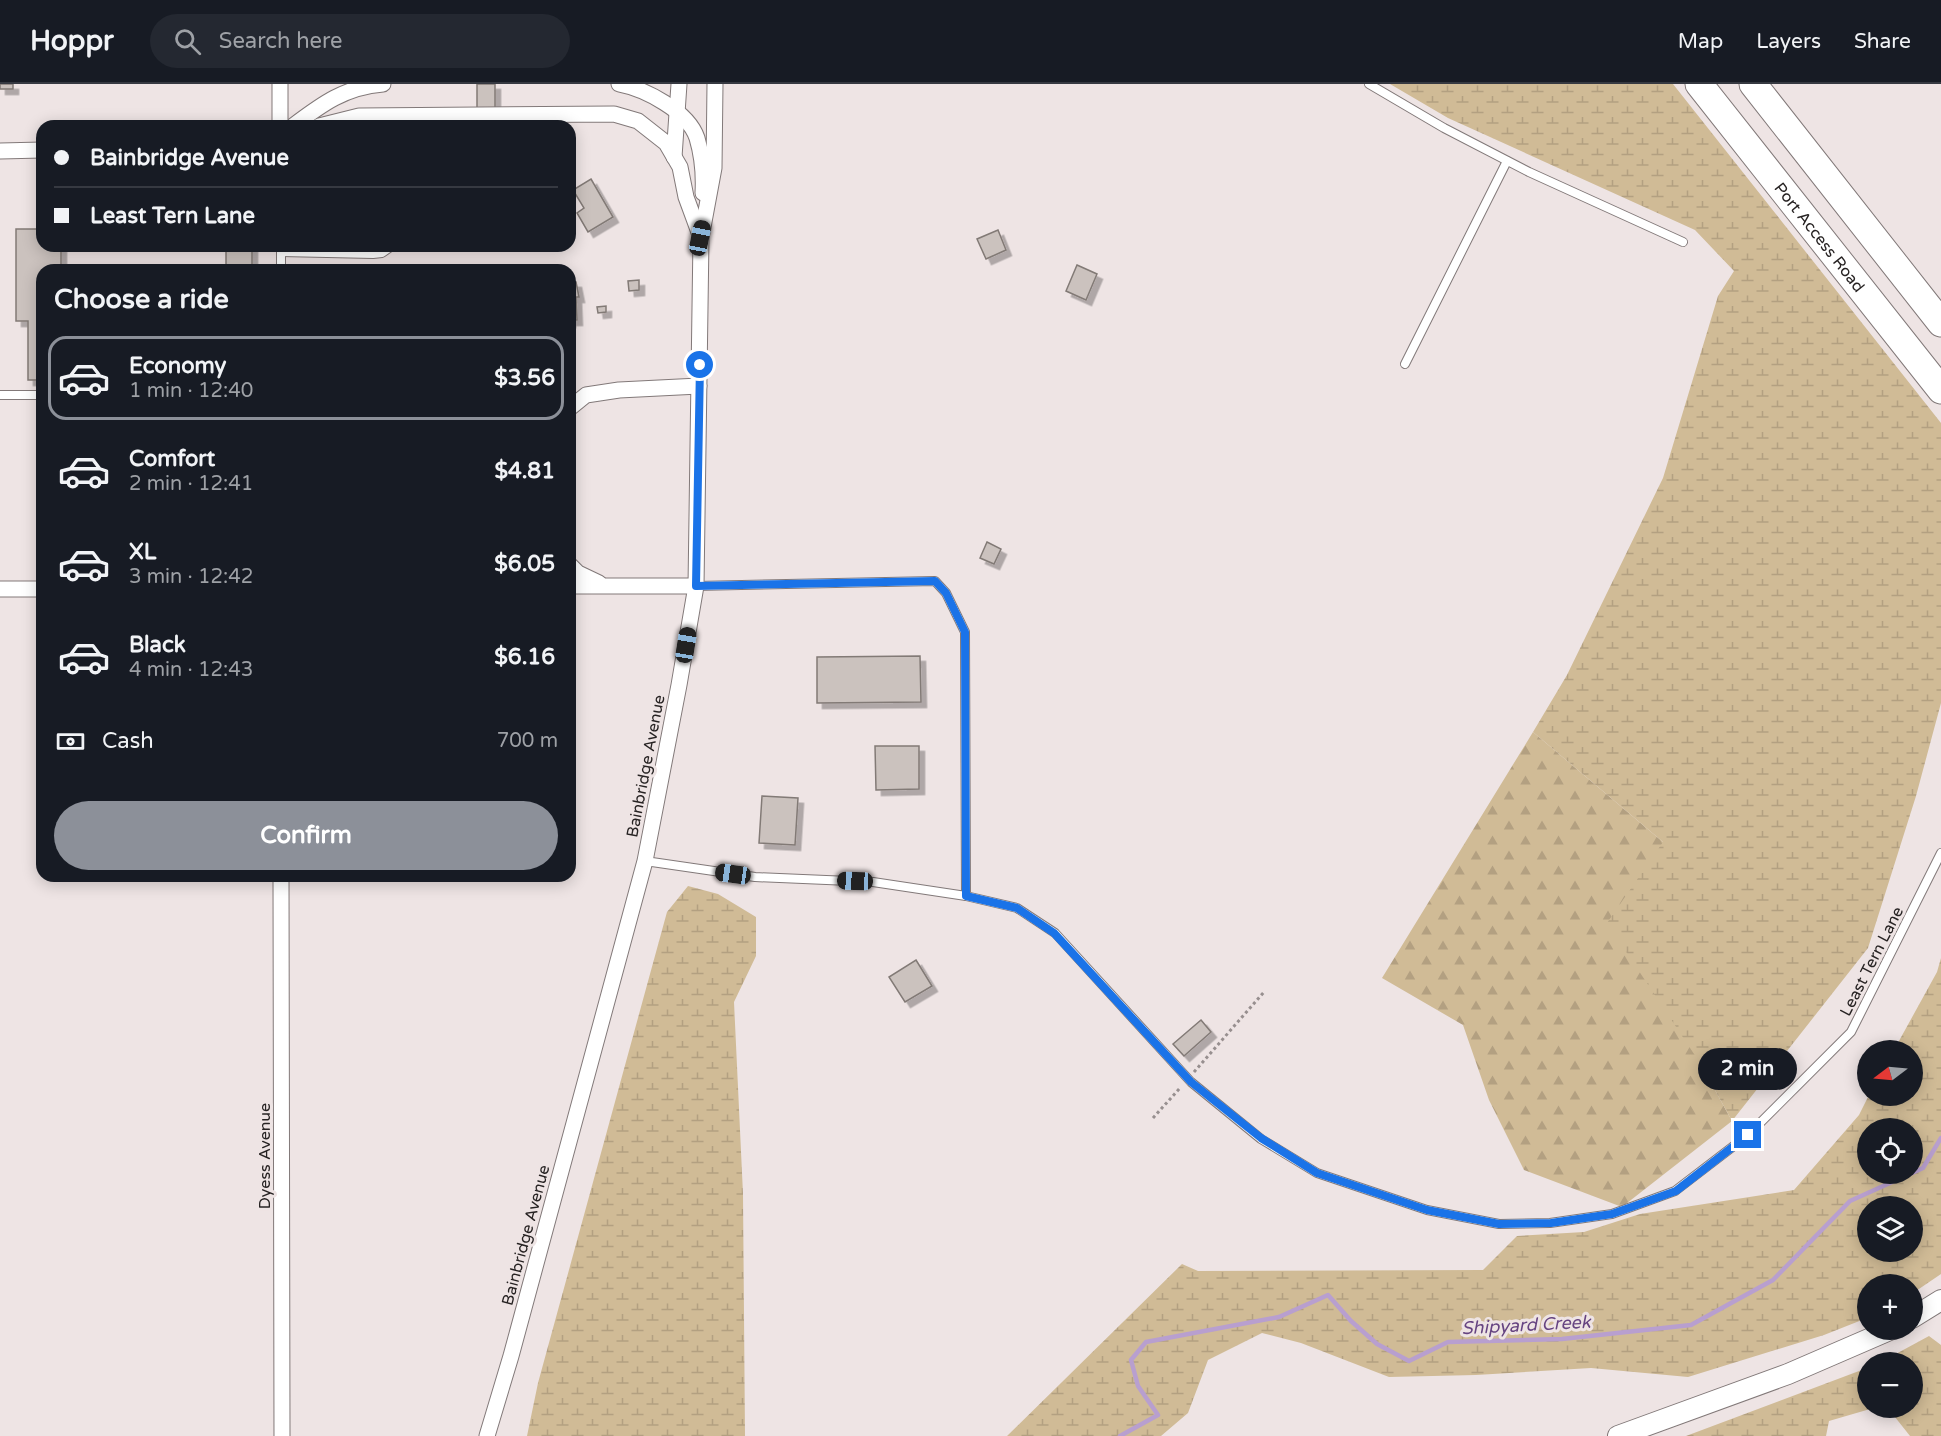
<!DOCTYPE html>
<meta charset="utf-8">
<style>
:root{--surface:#171b24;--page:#242831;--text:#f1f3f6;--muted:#9ea1a6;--line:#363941;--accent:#8c9099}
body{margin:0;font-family:"Varela Round",sans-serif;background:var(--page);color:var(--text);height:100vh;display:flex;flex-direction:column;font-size:22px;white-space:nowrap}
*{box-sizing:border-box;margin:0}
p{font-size:20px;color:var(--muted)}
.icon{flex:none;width:33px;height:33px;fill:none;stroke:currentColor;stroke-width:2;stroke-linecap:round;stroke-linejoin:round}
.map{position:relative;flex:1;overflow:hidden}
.side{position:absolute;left:36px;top:180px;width:540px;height:618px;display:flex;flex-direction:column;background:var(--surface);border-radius:18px;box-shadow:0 3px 15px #0003}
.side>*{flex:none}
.top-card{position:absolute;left:36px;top:36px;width:540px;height:132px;border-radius:18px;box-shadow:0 3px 15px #0003;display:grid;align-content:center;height:132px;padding:0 18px;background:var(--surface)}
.needle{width:39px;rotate:254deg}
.tools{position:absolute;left:1857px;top:956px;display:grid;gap:12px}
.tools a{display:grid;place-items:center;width:66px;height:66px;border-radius:50%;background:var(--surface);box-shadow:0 3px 15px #0003;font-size:30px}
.end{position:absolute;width:27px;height:27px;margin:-14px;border:8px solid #1a73e8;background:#fff;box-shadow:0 0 0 3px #fff}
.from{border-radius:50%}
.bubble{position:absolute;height:42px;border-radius:21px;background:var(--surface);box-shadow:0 3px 15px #0003;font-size:20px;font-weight:700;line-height:42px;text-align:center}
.car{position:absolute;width:18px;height:36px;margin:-18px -9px;border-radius:8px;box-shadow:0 0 4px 2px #0007;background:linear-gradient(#222 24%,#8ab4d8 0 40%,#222 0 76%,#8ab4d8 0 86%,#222 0)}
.top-card b{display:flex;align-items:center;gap:21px;height:57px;font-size:22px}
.top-card b+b{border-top:2px solid var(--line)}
.top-card i{width:15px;height:15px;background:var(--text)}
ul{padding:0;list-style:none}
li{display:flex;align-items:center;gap:18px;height:84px;margin:0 12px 9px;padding:0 6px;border:3px solid transparent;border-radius:18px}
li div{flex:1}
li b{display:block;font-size:22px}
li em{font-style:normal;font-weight:700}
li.on{border-color:var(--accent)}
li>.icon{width:54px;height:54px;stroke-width:1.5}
h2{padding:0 18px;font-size:27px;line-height:72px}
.pay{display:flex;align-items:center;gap:15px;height:66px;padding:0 18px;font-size:22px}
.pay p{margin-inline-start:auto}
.cta{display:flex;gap:12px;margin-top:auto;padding:12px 18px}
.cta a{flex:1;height:69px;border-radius:36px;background:var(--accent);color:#fff;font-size:24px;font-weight:700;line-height:69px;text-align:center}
header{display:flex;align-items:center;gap:36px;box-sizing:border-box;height:84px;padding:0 30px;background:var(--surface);border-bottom:2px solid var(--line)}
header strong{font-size:28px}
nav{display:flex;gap:33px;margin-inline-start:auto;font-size:21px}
.search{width:420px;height:54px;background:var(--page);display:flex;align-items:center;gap:15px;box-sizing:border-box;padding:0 21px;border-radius:33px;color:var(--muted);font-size:22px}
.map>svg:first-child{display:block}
.forest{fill:url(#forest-firs)}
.wetland{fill:url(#wetland-marsh);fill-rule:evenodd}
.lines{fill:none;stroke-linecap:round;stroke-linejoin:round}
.stream{stroke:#b89fcf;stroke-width:4.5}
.building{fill:#cbc2be;stroke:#827a76;stroke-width:1.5;filter:url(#shadow)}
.service-casing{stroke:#827979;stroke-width:10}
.minor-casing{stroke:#827979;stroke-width:17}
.tertiary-casing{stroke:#827979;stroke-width:22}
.motorway-casing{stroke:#827979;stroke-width:29}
.path{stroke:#978f8f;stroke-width:3;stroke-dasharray:3 3;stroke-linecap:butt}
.service{stroke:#fff;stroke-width:8}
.minor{stroke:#fff;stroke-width:15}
.tertiary{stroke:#fff;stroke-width:20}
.motorway{stroke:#fff;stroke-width:27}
.route{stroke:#1a73e8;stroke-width:8}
.labels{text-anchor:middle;stroke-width:6;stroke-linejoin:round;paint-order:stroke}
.street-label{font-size:16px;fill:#272323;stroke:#eee4e4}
.water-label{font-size:18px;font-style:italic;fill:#664481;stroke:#eee4e4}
</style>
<header>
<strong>Hoppr</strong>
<div class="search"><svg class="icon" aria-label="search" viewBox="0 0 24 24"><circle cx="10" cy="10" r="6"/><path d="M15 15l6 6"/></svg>Search here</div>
<nav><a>Map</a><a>Layers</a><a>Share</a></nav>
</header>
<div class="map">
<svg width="1941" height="1352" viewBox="0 0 1941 1352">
<defs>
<pattern id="forest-firs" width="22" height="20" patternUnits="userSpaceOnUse" patternTransform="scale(1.5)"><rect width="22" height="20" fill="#d0bb96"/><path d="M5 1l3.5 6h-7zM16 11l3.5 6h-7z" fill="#b3a081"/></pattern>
<pattern id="wetland-marsh" width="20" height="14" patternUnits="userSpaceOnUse" patternTransform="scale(1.5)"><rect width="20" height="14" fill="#d0bb96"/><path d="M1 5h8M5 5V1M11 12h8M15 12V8" fill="none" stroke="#b3a081"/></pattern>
<filter id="shadow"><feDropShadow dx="5.5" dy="5.5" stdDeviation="0" flood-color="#0004"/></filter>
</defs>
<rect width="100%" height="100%" fill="#eee4e4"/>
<!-- forest -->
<polygon class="forest" points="1533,648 1663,758 1700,979 1732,1037 1622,1123 1524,1086 1489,1016 1463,941 1382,894"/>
<!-- wetland -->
<g class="wetland">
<polygon points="1390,0 1673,0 1941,339 1941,619 1916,712 1868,864 1732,1037 1700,979 1607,839 1663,758 1533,648 1567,591 1663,394 1718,212 1734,187 1695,146 1448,34"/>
<polygon points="688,802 718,810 756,833 756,872 734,918 743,1110 745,1352 527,1352 538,1299 667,828"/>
<path d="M1941 874V1190L1913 1209 1912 1200H1868L1867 1234 1824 1251 1688 1293 1591 1284 1476 1291 1389 1293 1301 1259 1262 1249 1208 1276 1188 1329 1161 1352H1007L1182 1180 1198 1187 1483 1186 1517 1152 1584 1148 1640 1130 1794 1106 1859 1031 1869 1011H1912V966H1894L1937 888ZM1868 1044H1912V1089H1868ZM1868 1122H1912V1167H1868Z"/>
<polygon points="1929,1252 1941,1261 1941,1352 1910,1352 1887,1323 1912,1323 1912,1278 1881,1278"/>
<polygon points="1867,1284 1868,1323 1877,1323 1829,1337 1826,1352 1686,1352"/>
</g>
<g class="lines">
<!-- stream -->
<g class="stream">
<polyline points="1912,1089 1923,1084 1941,1054"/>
<polyline points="1120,1352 1158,1331 1138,1302 1131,1276 1146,1258 1279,1233 1328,1211 1351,1237 1377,1260 1409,1277 1448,1258 1562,1255 1691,1241 1773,1196 1850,1117 1912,1089"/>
</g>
</g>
<!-- building -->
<g class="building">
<rect x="0" y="0" width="13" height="5"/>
<rect x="477" y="0" width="18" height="42"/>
<polygon points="591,95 613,133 588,148 577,129 584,124 573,106"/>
<polygon points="16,145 42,145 42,162 61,162 61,186 42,186 42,296 28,296 28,237 16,237"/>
<polygon points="998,146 1006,166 986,175 977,155"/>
<rect x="226" y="162" width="26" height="24"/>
<polygon points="1077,181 1097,190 1086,216 1066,207"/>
<polygon points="639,196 639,206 629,207 628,197"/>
<polygon points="570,198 576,198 579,213 576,213 577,236 570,236 570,239"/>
<polygon points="606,222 606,228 598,229 597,223"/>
<polygon points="987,458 1001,465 994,480 980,474"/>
<polygon points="920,572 921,618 817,619 817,573"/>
<polygon points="875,662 919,662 919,705 876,706"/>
<polygon points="762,712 798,714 795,761 759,759"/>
<polygon points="916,876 932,902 905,918 889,893"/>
<polygon points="1201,936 1211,948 1184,972 1173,960"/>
</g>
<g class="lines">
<!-- service casing -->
<g class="service-casing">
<g id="service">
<polyline points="1369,0 1444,44 1529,88 1683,158"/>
<polyline points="281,162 281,186"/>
<polyline points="281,168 373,170 382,169 392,162"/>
<polyline points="1405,280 1507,77"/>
<polyline points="0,311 42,311"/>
<polyline points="696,502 935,497 946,509 965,548 966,812"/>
<polyline points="645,777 755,793 873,798 966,812 1017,824 1055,849 1191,998 1261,1055 1317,1089 1427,1126 1499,1140 1550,1139 1612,1130 1675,1107 1748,1051 1851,948 1941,769"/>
</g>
</g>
<!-- minor casing -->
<g class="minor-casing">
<g id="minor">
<path d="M619 0C645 5 688 27 697 54 702 71 704 91 703 109"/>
<polyline points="280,42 280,0"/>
<path d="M293 42C322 20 345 3 383 0"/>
<polyline points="319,42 359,32 614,30 638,37 666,59 680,83 686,113 700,151"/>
<polyline points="0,67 42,66"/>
<polyline points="674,73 679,0"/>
<polyline points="570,324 586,311 619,306 699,302"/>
<polyline points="570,481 578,489 599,499"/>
<polyline points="570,502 696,502"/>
<polyline points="0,505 42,505"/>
<polyline points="281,792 282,1352"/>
<polyline points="487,1352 511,1272 645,777 679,601 696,502 701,154 714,84 715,0"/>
</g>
</g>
<!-- tertiary casing -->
<g class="tertiary-casing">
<g id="tertiary">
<polyline points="1912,1234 1941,1216"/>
<polyline points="1618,1352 1788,1290 1892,1245"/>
</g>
</g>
<!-- motorway casing -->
<g class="motorway-casing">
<g id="motorway">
<path id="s1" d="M1699 0 1941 306"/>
<polyline points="1753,0 1941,239"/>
</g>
</g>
<!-- path -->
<g class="path">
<polyline points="1194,988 1264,908"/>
<polyline points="1153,1034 1180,1004"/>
</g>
<!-- service -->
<use href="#service" class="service"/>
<!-- minor -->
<use href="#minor" class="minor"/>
<!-- tertiary -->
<use href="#tertiary" class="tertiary"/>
<!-- motorway -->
<use href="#motorway" class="motorway"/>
</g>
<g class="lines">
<!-- route -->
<polyline class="route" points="700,281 696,502 935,497 946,509 965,548 966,812 1017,824 1054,849 1191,998 1261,1054 1317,1089 1427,1126 1499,1140 1551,1139 1612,1130 1676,1107 1748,1051"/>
</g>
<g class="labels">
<!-- street labels -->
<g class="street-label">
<text dy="6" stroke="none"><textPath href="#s1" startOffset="195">Port Access Road</textPath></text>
<text transform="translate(645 682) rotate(-79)" y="6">Bainbridge Avenue</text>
<text transform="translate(1871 877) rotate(-63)" y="6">Least Tern Lane</text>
<text transform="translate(264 1072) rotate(-90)" y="6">Dyess Avenue</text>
<text transform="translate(525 1151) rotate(-75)" y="6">Bainbridge Avenue</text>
</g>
<!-- water labels -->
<g class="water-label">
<text transform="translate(1526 1241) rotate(-3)" y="6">Shipyard Creek</text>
</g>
</g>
</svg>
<div class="tools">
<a><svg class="needle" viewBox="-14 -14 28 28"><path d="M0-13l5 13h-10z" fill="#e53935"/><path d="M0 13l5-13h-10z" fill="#9ea1a6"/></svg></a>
<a><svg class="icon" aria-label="locate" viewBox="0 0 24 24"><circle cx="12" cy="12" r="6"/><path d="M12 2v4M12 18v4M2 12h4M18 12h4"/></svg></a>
<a><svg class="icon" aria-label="layers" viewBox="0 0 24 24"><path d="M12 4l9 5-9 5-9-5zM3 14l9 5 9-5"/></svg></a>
<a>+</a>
<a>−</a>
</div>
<i class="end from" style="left:700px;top:281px"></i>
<i class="end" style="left:1748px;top:1051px"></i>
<div class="bubble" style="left:1698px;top:964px;width:99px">2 min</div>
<i class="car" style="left:700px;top:154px;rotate:11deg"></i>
<i class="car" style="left:686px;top:561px;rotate:9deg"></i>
<i class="car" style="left:733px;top:790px;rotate:278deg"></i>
<i class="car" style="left:855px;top:797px;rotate:272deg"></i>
<div class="top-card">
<b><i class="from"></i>Bainbridge Avenue</b>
<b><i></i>Least Tern Lane</b>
</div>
<section class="side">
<h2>Choose a ride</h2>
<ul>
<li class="on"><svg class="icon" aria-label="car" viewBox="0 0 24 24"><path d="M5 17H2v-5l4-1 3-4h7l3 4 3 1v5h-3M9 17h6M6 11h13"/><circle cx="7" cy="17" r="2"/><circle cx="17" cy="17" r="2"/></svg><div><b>Economy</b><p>1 min · 12:40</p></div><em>$3.56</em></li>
<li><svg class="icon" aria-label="car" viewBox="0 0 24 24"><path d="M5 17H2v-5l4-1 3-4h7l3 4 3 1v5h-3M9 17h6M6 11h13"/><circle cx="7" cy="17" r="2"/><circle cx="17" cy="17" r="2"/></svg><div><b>Comfort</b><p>2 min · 12:41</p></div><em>$4.81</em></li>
<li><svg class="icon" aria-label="car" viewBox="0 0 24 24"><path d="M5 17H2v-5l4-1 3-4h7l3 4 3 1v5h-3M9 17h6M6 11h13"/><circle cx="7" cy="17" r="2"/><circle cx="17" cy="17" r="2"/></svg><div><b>XL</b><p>3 min · 12:42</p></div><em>$6.05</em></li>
<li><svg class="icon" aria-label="car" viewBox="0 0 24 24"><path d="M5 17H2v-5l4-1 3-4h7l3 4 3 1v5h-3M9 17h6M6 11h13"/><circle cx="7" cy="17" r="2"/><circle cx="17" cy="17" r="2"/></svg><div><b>Black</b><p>4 min · 12:43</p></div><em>$6.16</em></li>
</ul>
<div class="pay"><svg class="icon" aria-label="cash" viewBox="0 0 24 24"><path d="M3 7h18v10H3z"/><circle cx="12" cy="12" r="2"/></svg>Cash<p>700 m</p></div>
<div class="cta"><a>Confirm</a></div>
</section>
</div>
